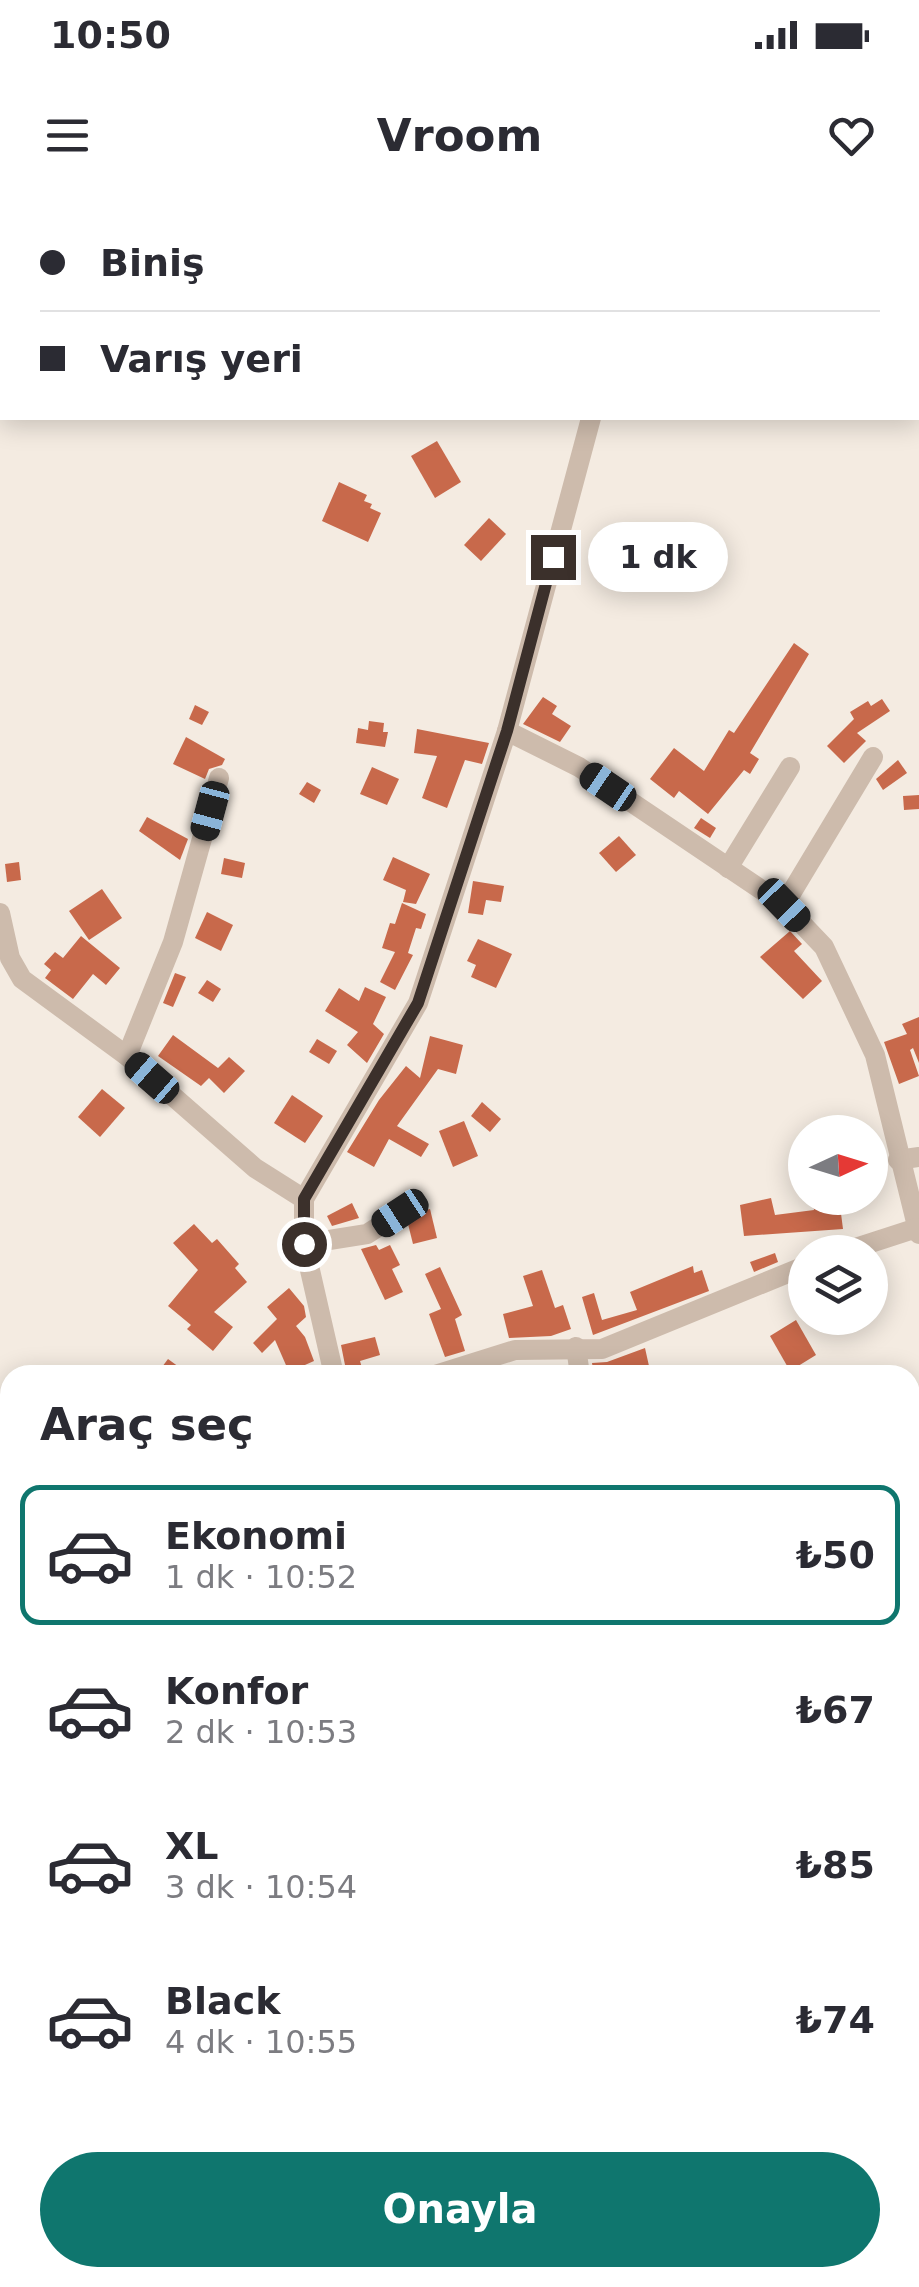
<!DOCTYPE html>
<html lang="tr">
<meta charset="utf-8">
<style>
:root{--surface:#fff;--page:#f7f7f7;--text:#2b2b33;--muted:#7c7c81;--line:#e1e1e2;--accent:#0f766e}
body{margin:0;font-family:"DejaVu Sans",sans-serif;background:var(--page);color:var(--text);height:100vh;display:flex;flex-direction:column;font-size:38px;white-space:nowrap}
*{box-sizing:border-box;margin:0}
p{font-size:32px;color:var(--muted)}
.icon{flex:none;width:55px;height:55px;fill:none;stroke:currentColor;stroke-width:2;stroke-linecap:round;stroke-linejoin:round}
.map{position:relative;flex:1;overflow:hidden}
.drawer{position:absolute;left:0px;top:1165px;width:920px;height:922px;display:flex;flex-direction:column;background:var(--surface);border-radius:30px 30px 0 0;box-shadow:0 5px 25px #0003}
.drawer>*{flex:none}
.banner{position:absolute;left:0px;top:0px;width:920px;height:220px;box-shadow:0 5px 25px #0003;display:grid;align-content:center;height:220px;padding:0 40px;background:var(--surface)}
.needle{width:65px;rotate:86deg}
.controls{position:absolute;left:788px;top:915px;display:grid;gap:20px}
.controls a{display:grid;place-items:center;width:100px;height:100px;border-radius:50%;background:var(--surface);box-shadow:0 5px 25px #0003;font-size:50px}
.end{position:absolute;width:45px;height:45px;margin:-22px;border:12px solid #3b302b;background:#fff;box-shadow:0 0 0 5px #fff}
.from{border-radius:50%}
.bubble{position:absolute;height:70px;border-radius:35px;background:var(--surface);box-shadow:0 5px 25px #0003;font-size:32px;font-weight:800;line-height:70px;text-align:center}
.car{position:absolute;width:30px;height:60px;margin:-30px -15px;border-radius:12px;box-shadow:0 0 8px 2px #0007;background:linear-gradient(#222 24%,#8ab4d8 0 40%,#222 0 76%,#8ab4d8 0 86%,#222 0)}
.banner b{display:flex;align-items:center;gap:35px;height:95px;font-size:38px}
.banner b+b{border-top:2px solid var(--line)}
.banner i{width:25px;height:25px;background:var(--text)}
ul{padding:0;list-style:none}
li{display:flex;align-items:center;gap:30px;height:140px;margin:0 20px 15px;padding:0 20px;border:5px solid transparent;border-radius:20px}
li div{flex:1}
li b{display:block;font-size:38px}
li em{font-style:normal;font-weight:800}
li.on{border-color:var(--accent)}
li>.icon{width:90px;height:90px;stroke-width:1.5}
h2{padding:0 40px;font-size:45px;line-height:120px}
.primary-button{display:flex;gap:20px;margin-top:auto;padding:20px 40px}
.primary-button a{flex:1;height:115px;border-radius:60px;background:var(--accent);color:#fff;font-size:40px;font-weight:800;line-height:115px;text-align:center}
.status{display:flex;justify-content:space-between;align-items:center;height:70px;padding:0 50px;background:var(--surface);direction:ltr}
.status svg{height:28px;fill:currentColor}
header{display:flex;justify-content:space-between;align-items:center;height:130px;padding:0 40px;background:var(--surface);font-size:45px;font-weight:800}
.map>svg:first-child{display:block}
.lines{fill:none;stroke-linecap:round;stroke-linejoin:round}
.stream{stroke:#7fb0b2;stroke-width:5}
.building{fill:#c8694b}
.minor{stroke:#cdbbac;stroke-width:20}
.route{stroke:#3b302b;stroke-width:12}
</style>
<div class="status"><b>10:50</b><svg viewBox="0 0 49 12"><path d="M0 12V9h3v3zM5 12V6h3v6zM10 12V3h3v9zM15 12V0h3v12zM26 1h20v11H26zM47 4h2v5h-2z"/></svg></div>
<header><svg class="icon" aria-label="menu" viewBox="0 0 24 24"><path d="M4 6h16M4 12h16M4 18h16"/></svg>Vroom<svg class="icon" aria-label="heart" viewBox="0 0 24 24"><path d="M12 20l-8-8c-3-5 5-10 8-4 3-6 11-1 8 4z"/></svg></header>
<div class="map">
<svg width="919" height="2087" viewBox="0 0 919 2087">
<rect width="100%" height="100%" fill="#f4ebe1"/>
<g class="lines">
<!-- stream -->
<g class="stream">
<polyline points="0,1768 10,1779"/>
<polyline points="269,2078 275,2087"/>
</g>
</g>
<!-- building -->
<g class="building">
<polygon points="437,241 461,282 435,298 411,256"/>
<polygon points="339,282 367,295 364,301 372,304 370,308 381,313 368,342 322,321"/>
<polygon points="489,318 506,334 481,361 464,345"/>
<polygon points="794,443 809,454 750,553 759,559 750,574 744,570 708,614 679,591 674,598 650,579 674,548 704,571 729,530 734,533"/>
<polygon points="543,497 557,506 552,514 571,526 560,542 523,524"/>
<polygon points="882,499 890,511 857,533 866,541 844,563 827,546 854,519 850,512 868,501 871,506"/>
<polygon points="195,505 209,512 202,525 189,519"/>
<polygon points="369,521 384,523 383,532 388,532 385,547 356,543 358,528 368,530"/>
<polygon points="417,529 489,543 482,564 465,560 447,608 422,598 437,556 414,553"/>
<polygon points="186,537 225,559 222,565 209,569 205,579 173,564"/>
<polygon points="898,560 907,573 883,590 876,579"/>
<polygon points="372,567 399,579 387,605 360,594"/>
<polygon points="307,582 321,590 314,603 299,594"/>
<polygon points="919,595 919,609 904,610 903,596"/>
<polygon points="147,617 188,639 180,660 139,631"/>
<polygon points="701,618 716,628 710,638 694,628"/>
<polygon points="619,636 636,655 616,672 599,653"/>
<polygon points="393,657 430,674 416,704 403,702 406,690 383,680"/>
<polygon points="224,658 245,663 242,678 221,674"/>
<polygon points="19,662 21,680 7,682 5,664"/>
<polygon points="473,681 504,686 501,702 486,700 483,715 468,713"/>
<polygon points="102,689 122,718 89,740 69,711"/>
<polygon points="402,703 426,714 421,729 416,728 408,753 413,755 395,790 380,782 395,752 382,748 390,723 395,724"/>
<polygon points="207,712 233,725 221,751 195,738"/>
<polygon points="790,731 802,744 794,751 822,781 803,799 760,757"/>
<polygon points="81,736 120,768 106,785 93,774 73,799 45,778 51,770 44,764 55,752 63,758"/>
<polygon points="478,739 512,754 496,788 471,777 476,765 467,761"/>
<polygon points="175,773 186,777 173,807 163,803"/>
<polygon points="207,780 221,789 213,802 198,793"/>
<polygon points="365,787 386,797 373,824 384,834 367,863 347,845 358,832 325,811 339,788 359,801"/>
<polygon points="919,817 919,863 913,848 910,850 919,876 899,884 884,842 907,834 902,824"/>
<polygon points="173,835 218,868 229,857 245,871 224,893 209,878 201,886 158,856"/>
<polygon points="430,836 463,845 456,874 438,869 397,926 429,944 421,957 389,939 374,967 347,952 379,900 406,866 420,878"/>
<polygon points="317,839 337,851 329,864 309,852"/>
<polygon points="102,889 125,908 100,937 78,917"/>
<polygon points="292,895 323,916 305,943 274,923"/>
<polygon points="482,902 501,919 490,932 471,916"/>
<polygon points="464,921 478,956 453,967 439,931"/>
<polygon points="771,998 775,1015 814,1010 812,999 839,998 843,1029 744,1036 740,1005"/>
<polygon points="352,1003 359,1018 332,1026 327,1016"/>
<polygon points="430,1009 437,1038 413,1044 408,1024 414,1013"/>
<polygon points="194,1024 212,1043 217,1039 239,1064 235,1068 247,1082 214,1112 233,1127 213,1151 187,1129 191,1125 168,1106 198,1070 173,1043"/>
<polygon points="376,1045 379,1050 390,1045 400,1065 392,1069 403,1092 385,1100 361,1049"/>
<polygon points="775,1053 778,1062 754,1072 750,1062"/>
<polygon points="693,1066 694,1073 702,1070 709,1091 593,1135 582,1097 594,1093 602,1120 637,1110 630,1092"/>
<polygon points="440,1067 462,1115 455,1119 465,1151 445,1157 429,1114 441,1109 425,1074"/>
<polygon points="542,1070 555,1108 563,1105 571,1129 551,1136 509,1138 503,1114 533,1106 523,1076"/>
<polygon points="289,1088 304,1106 306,1117 296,1126 305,1137 314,1161 289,1172 275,1140 262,1153 253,1143 277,1119 267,1107"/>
<polygon points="796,1120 816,1155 790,1171 770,1136"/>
<polygon points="375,1137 380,1155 360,1161 364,1175 347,1175 341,1145"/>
<polygon points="645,1148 649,1166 612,1175 594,1175 592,1163 607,1162"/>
<polygon points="168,1159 190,1175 156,1175"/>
</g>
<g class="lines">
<!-- minor -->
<g class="minor">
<polyline points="648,2 649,0"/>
<polyline points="507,531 579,567 784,705 824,747 875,855 919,1034"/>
<polyline points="728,668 790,567"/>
<polyline points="784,705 873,557"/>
<polyline points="0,713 10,758 22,779 127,856 255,968 304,999"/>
<polyline points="127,856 173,742 219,578"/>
<polyline points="898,960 919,957"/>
<polyline points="304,1044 367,1034 400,1013"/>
<polyline points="843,1052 917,1028"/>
<polyline points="576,1147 580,1175"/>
<polyline points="334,1175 304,1044 304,999 418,803 507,531 591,218"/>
<polyline points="435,1175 515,1150 602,1149 805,1066"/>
<polyline points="910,1299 919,1293"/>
<polyline points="910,1579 919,1579"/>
<polyline points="0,1586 10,1584"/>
<polyline points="0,1718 10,1729"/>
<polyline points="0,1822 10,1831"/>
<polyline points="910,1916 919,1916"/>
<polyline points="241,2078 249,2087"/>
<polyline points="298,2078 304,2087"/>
<polyline points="698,2078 702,2087"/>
<polyline points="19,2087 21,2078"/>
</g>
</g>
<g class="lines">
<!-- route -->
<polyline class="route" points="304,1044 304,999 418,803 507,531 553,357"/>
</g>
</svg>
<div class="controls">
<a><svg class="needle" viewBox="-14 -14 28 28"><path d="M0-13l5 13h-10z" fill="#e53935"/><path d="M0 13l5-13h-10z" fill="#7c7c81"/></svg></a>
<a><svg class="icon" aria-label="layers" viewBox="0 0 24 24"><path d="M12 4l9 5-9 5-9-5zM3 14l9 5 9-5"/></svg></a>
</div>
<i class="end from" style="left:304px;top:1044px"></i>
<i class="end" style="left:553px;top:357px"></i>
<div class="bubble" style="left:588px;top:322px;width:140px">1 dk</div>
<i class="car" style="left:608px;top:587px;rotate:304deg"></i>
<i class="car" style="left:210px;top:611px;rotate:195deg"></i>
<i class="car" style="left:784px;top:705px;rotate:136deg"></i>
<i class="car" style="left:152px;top:878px;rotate:311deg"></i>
<i class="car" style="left:400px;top:1013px;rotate:237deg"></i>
<div class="banner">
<b><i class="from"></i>Biniş</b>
<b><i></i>Varış yeri</b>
</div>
<section class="drawer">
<h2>Araç seç</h2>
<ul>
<li class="on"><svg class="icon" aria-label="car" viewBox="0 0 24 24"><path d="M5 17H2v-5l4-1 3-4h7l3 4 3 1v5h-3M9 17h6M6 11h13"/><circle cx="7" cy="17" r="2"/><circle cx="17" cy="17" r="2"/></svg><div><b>Ekonomi</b><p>1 dk · 10:52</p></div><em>₺50</em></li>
<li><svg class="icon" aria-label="car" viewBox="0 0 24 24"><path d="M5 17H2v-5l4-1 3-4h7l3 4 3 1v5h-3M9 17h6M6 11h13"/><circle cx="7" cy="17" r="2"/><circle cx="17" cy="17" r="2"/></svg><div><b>Konfor</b><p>2 dk · 10:53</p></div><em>₺67</em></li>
<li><svg class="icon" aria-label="car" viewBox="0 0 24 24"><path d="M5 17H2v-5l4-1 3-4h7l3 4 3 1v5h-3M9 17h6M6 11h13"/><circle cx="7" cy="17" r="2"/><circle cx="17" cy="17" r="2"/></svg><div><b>XL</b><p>3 dk · 10:54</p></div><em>₺85</em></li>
<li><svg class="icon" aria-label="car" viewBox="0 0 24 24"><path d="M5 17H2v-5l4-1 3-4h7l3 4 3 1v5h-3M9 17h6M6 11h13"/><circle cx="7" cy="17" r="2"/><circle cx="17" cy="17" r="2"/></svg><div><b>Black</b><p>4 dk · 10:55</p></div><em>₺74</em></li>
</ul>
<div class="primary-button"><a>Onayla</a></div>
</section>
</div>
